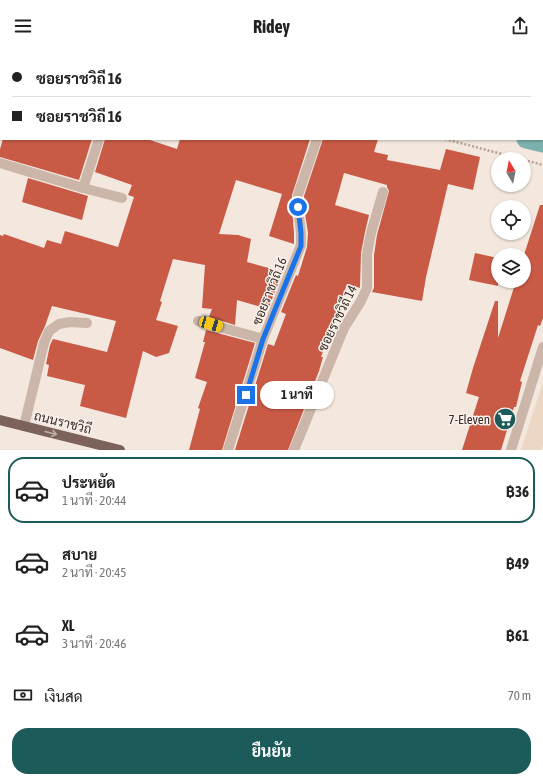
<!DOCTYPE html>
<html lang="th">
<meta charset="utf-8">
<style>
:root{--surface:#fff;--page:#f2f2f2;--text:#222;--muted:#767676;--line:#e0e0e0;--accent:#1d5b5a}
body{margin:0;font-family:"Asap Condensed",Sarabun,sans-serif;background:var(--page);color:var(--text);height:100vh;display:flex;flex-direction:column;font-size:15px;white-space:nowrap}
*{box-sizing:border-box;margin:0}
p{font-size:13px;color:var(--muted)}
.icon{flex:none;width:22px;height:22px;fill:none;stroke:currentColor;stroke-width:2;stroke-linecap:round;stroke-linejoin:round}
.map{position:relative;height:398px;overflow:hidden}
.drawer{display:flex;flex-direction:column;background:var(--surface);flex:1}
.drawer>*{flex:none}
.top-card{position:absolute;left:0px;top:0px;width:543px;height:88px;box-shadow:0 1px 3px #0004;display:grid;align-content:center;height:88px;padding:0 12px;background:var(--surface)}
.needle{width:26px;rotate:350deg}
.fabs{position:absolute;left:491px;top:100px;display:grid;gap:8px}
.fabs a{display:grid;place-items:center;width:40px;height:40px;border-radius:50%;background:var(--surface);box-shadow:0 1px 3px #0004;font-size:20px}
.end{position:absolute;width:18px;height:18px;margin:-9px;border:5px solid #1a73e8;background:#fff;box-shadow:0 0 0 2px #fff}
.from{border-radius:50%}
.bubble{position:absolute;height:28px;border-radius:14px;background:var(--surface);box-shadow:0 1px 3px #0004;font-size:13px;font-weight:700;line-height:28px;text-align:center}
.car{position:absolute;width:12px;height:24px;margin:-12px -6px;border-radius:5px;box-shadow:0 0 3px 1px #0007;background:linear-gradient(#f5c518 24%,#345 0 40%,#f5c518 0 76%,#345 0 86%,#f5c518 0)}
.top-card b{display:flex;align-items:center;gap:14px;height:38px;font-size:15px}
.top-card b+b{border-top:1px solid var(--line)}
.top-card i{width:10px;height:10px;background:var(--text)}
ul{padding:7px 0 0;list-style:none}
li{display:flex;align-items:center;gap:12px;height:66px;margin:0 8px 6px;padding:0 4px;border:2px solid transparent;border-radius:16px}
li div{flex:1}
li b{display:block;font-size:15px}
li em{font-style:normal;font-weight:700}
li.on{border-color:var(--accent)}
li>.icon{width:36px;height:36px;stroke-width:1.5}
.pay{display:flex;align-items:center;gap:10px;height:44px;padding:0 12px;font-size:15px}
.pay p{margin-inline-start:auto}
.action{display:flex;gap:8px;margin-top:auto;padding:8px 12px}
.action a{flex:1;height:46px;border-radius:16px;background:var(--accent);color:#fff;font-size:16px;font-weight:700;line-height:46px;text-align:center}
header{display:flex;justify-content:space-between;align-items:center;height:52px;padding:0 12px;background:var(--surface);font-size:18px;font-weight:700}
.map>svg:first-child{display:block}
.plaza{fill:#ebd7c4}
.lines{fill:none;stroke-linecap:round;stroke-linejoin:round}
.canal{stroke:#7cb1ae;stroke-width:19}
.building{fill:#c85a46}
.path{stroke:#b89f93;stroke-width:2.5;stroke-dasharray:2 2;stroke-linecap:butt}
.minor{stroke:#ccb6a9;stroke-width:10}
.major{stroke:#7b625a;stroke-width:10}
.oneway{stroke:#c1b1a9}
.route{stroke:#1a73e8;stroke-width:5}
.labels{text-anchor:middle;stroke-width:3;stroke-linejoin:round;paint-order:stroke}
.street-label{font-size:13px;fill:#392d29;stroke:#faf2ea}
.poi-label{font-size:13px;fill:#392d29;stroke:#faf2ea;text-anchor:end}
</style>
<header><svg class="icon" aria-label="menu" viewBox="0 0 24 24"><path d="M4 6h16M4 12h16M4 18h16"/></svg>Ridey<svg class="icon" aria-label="share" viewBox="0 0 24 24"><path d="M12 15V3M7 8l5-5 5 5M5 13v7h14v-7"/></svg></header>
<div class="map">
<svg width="543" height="398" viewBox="0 0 543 398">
<rect width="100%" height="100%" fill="#f3e7de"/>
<!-- plaza -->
<polygon class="plaza" points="543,330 543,394 541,398 521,398"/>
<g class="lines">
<!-- canal -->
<g class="canal">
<polyline points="344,0 345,1"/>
<polyline points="526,87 543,91"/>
</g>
</g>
<!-- building -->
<g class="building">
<polygon points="3,87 92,87 79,128 0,105 0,97"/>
<polygon points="105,87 147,87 177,97 180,87 310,87 292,143 292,156 294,181 294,192 269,184 282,142 236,128 219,182 238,183 251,187 247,210 283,220 268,257 237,248 235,273 209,265 212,257 202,256 205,213 173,207 160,249 162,250 156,268 178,274 169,301 156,305 143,299 126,366 80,354 85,333 47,324 49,313 46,312 50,293 53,287 107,300 116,269 52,254 45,274 38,289 33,308 0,296 0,183 3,184 4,182 44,196 47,188 61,192 65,179 118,195 134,145 128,143 132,133 95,120"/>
<polygon points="323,87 378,87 374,100 388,103 387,108 440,118 446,97 480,105 473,138 448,132 426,225 422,249 372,240 374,236 374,203 377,183 389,139 387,135 387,133 344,121 335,153 369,163 365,180 361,201 360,235 360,236 347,232 321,305 323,305 319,319 288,398 235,398 268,292 274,294 286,262 281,260 296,223 298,224 307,195 308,181 304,155 304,144"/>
<polygon points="28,126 88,144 82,168 22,150"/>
<polygon points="540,153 543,153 543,266 540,274 538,273 520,329 522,330 516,355 514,355 501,398 462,398 479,345 466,341 473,316 495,249 498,249 498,286 516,229 524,229 524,203"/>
<polygon points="475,201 498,206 498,234 469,228"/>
<polygon points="206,278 255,291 222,398 189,398 200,357 198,356 207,330 195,326 205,290 203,290"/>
</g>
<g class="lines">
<!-- path -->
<g class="path">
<polyline points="321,0 322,1"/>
<polyline points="357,0 358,1"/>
<polyline points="542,70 543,70"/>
<polyline points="445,87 521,107"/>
<polyline points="524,108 543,113"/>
</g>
<!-- minor -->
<g class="minor">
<polyline points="201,0 204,1"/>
<polyline points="17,1 17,0"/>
<polyline points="128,1 128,0"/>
<polyline points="391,1 391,0"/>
<polyline points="542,36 543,37"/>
<polyline points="0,74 1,70"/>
<polyline points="0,111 83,136 122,146"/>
<polyline points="83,136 99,87"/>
<polyline points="198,269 263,287"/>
<polyline points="24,374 44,291 49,279 59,272 70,270 87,271"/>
<polyline points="228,398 263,287 301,193 301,181 298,155 298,143 317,87"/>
<polyline points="294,398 344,276 361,249 367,236 367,202 371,181 383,140"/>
<polyline points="511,398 543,295"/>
</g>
<!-- major -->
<polyline class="major" points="0,368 120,398"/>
</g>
<!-- one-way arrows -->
<defs><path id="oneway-shaft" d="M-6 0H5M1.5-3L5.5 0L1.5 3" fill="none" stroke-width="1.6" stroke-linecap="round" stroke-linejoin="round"/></defs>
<use class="oneway" href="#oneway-shaft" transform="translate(51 381) rotate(14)"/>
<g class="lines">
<!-- route -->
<polyline class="route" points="246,343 263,287 301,194 301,181 298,155"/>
</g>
<!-- icons -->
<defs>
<g id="supermarket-disc" transform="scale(1.15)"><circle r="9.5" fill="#1d5b5a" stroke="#faf2ea"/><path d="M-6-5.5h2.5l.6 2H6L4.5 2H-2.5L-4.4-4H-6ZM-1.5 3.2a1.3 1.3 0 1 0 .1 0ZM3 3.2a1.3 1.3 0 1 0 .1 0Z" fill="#fff"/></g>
</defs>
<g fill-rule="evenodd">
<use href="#supermarket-disc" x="505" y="367"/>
</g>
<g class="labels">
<!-- street labels -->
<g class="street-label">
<text transform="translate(269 239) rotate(-68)" y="5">ซอยราชวิถี 16</text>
<text transform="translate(337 266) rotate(-64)" y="5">ซอยราชวิถี 14</text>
<text transform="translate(63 370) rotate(14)" y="5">ถนนราชวิถี</text>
</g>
<!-- poi labels -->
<g class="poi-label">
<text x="490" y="372">7-Eleven</text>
</g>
</g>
</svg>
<div class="fabs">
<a><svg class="needle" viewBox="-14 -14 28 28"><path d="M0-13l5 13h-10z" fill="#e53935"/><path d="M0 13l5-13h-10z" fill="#767676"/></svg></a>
<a><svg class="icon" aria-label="locate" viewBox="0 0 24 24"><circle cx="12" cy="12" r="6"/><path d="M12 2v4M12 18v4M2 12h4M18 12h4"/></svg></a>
<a><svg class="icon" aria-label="layers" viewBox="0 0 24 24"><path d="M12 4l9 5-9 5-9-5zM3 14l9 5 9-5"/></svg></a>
</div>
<i class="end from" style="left:298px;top:155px"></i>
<i class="end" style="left:246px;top:343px"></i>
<div class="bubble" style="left:260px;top:329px;width:74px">1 นาที</div>
<i class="car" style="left:211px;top:272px;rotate:106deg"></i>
<div class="top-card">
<b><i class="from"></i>ซอยราชวิถี 16</b>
<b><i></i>ซอยราชวิถี 16</b>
</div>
</div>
<section class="drawer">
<ul>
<li class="on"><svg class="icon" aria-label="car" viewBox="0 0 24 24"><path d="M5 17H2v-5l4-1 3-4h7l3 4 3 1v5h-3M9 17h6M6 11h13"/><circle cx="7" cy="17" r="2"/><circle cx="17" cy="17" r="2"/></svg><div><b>ประหยัด</b><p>1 นาที · 20:44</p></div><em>฿36</em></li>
<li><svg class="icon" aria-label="car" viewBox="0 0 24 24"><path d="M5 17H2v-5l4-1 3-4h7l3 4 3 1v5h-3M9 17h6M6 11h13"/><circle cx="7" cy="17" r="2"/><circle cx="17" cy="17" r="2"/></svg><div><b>สบาย</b><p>2 นาที · 20:45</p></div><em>฿49</em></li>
<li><svg class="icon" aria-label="car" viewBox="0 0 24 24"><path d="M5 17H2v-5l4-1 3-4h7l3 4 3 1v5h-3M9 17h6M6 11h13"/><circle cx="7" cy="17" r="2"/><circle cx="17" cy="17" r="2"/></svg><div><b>XL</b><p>3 นาที · 20:46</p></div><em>฿61</em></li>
</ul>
<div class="pay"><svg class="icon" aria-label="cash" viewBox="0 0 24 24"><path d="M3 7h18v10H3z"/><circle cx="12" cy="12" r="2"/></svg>เงินสด<p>70 m</p></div>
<div class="action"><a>ยืนยัน</a></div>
</section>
